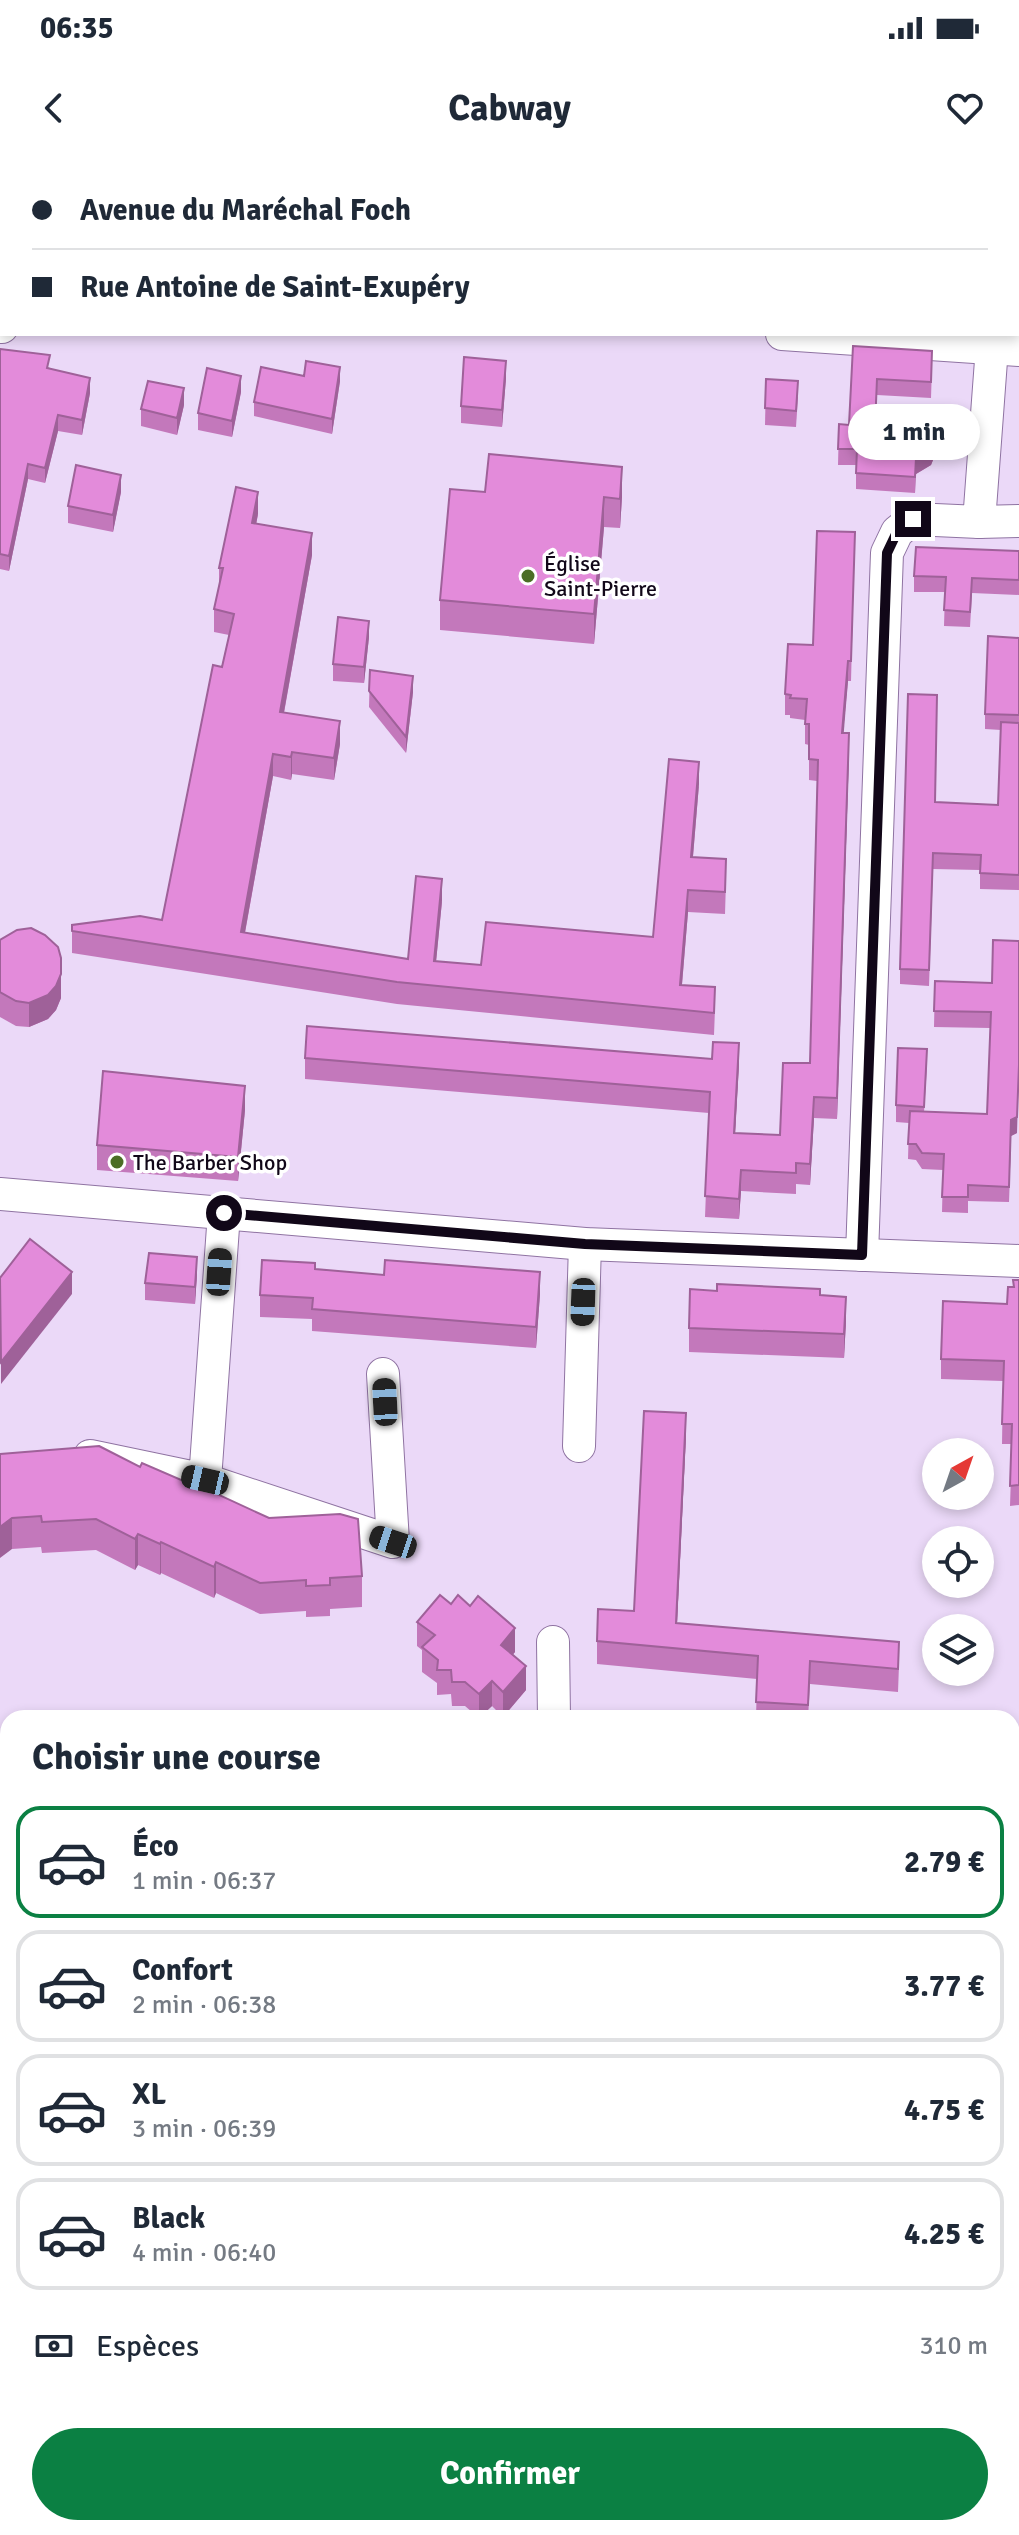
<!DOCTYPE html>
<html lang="fr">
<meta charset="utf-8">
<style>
:root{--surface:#fff;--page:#f2f2f3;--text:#1f2937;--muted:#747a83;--line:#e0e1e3;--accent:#0b8043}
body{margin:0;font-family:Signika,sans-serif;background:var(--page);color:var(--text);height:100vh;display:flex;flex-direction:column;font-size:30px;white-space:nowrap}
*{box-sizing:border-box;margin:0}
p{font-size:26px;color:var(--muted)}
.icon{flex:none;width:44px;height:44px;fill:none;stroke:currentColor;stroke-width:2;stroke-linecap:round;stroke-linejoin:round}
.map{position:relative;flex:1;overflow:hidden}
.panel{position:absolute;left:0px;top:1550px;width:1020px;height:826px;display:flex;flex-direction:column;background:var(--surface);border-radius:24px 24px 0 0;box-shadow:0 4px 12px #0003}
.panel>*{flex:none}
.top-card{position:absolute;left:0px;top:0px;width:1020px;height:176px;box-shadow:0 4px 12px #0003;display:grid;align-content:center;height:176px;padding:0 32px;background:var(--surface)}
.needle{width:52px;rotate:40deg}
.tools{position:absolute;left:922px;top:1278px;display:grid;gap:16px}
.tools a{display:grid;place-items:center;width:72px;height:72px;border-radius:50%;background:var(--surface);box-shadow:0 4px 12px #0003;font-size:40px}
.end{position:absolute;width:36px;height:36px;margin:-18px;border:10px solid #110718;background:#fff;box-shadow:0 0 0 4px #fff}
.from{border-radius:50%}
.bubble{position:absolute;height:56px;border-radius:28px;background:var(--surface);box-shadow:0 4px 12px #0003;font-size:26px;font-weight:700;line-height:56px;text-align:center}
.car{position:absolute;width:24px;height:48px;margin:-24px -12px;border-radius:10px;box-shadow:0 0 6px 2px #0007;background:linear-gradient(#222 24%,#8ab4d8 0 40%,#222 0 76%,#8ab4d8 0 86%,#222 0)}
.top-card b{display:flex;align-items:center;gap:28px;height:76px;font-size:30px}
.top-card b+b{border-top:2px solid var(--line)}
.top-card i{width:20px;height:20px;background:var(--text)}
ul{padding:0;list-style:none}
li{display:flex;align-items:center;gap:24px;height:112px;margin:0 16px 12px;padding:0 16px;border:4px solid var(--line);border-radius:24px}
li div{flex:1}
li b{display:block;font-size:30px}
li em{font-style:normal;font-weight:700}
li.active{border-color:var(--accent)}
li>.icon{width:72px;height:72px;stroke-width:1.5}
h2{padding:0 32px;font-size:36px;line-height:96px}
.pay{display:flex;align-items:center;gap:20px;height:88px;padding:0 32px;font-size:30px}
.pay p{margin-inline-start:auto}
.primary-button{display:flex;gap:16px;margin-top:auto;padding:16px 32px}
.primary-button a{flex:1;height:92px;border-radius:48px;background:var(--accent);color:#fff;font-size:32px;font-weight:700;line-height:92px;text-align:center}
.status{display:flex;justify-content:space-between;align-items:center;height:56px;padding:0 40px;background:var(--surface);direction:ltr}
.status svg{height:22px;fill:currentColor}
header{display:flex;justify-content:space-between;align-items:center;height:104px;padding:0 32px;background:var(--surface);font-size:36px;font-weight:700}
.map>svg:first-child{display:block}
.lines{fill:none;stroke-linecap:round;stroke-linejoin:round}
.minor-casing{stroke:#8f73a2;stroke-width:34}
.minor{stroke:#fff;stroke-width:32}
.wall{fill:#c378bb}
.shaded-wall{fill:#9f6199}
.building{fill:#e38bda;stroke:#9f6199;stroke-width:2}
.route{stroke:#110718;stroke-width:10}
.poi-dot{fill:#4b6d25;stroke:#fff;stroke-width:3}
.labels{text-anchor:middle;stroke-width:7;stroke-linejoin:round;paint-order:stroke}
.poi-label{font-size:22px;fill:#110718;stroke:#fff;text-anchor:start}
</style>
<div class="status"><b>06:35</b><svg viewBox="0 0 49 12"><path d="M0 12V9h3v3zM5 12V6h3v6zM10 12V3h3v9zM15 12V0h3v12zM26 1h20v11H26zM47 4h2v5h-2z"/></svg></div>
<header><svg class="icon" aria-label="back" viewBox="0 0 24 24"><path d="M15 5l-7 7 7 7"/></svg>Cabway<svg class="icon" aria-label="heart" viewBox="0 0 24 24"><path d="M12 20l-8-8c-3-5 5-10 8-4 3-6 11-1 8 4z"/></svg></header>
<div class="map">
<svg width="1019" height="2375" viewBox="0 0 1019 2375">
<rect width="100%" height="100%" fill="#ebd9f8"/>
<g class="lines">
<!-- minor casing -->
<g class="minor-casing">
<g id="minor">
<polyline points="586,2 586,0"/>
<polyline points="0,167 2,167"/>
<polyline points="782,174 1019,190"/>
<polyline points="979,362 1019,361"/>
<polyline points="0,1034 585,1084 1019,1101"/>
<polyline points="862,1095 887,393 897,372 913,359 979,362 992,187"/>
<polyline points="579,1286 585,1084"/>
<polyline points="90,1296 205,1320 224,1053"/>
<polyline points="205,1320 393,1382 383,1214"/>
<polyline points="553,1482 554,1558"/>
<polyline points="1012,1884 1019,1885"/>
<polyline points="0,1915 8,1914"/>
</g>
</g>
<!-- minor -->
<use href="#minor" class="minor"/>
</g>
<!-- wall -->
<g class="wall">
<polygon points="62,0 183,0 183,2 61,2"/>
<polygon points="853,186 932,207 931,238 877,235 876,266 939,285 931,305 916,314 915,333 856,329 856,305 838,305 839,264 849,265"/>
<polygon points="0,189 50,208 90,233 82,275 58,271 45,323 28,319 9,411 0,409"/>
<polygon points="304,216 340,221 332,274 254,256 254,242"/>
<polygon points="506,218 502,267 461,263 461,246"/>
<polygon points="766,219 798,237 796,267 765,265"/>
<polygon points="241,232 232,277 198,270 198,253"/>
<polygon points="184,245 177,275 141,266 141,249"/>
<polygon points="121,332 113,372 68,363 68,346"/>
<polygon points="485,332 622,337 620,368 604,367 594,484 440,470 440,440"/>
<polygon points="258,354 256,364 312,395 284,553 340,584 334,620 292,614 291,620 273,616 245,773 408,799 442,741 436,801 481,805 653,777 699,624 693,697 726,721 725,754 688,752 682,825 715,849 714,875 397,844 72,793 72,765 162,760 229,475 214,472 214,449 219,426 219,408"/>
<polygon points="855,372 851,521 848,521 843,573 849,594 837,959 814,958 810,1025 796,1024 796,1034 741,1031 739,1059 705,1057 709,953 305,919 305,898 739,904 735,973 780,975 810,903 817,621 809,620 809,585 805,584 805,560 790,558 790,555 785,555 785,534 813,485"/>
<polygon points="1019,391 1019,435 972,433 970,467 944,466 945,432 914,432 914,416"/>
<polygon points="369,477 364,523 333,521 333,504"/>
<polygon points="1019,478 1019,730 980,729 980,710 933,709 929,826 900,824 900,809 935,642 998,645 1001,570 985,569 985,554"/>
<polygon points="370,510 413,532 406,593 369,547"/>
<polygon points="0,780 61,838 56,850 48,859 29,867 16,866 0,857"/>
<polygon points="935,821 992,823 1017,973 1011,976 1009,1042 968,1041 968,1053 942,1052 943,1010 922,1009 916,1000 908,999 909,963 896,962 896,945 927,906 924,952 987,954 990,868 934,867"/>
<polygon points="245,950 238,1021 97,1010 97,985"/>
<polygon points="315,1109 540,1134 536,1188 312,1171 312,1159 260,1157 260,1135"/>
<polygon points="197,1114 195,1144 145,1140 145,1123"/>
<polygon points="1019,1120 1019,1345 1010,1346 1012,1284 1002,1284 1003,1221 941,1219 941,1199 1007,1144 1014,1127"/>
<polygon points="820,1135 846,1161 844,1198 689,1192 689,1168"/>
<polygon points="686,1276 677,1463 899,1505 898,1532 810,1524 808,1558 756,1558 757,1519 597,1504 597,1481 634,1451"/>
<polygon points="0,1294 140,1307 362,1416 362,1447 330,1449 330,1456 306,1457 306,1451 260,1454 216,1433 214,1438 161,1413 160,1415 138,1405 135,1410 96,1390 42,1393 41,1387 12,1389"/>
<polygon points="451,1444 515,1492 513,1494 526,1530 503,1557 492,1546 479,1558 465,1546 452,1546 451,1534 437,1535 437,1523 422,1512 422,1490 417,1486 417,1462"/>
<polygon points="8,1634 8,1721 0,1722 0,1635"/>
<polygon points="1012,1777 1019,1778 1019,1832 1012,1832"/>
<polygon points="0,2031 8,2031 8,2089 0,2090"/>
<polygon points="3,2196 8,2196 8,2251 4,2251"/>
</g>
<!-- shaded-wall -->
<g class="shaded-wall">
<polygon points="506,201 506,218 502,267 502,250"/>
<polygon points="340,207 340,221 332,274 332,259"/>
<polygon points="241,216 241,232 232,277 232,261"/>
<polygon points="90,218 90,233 82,275 82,260"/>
<polygon points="184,228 184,245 177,275 177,258"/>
<polygon points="58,255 58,271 45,323 45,308"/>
<polygon points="939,269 939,285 931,305 916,314 915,333 916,298"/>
<polygon points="28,304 28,319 9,411 9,396"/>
<polygon points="622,307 622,337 620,368 620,339"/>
<polygon points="121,315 121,332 113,372 113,355"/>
<polygon points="258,332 258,354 252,386 252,363"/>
<polygon points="604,337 604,367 594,484 594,454"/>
<polygon points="312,373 312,395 280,574 280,552"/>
<polygon points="369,461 369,477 364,523 364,507"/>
<polygon points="848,501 848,521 842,594 842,573"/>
<polygon points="413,516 413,532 406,593 406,577"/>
<polygon points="340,561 340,584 334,620 334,598"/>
<polygon points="849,573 849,594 837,959 837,938"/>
<polygon points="292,592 292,614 291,620 291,597"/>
<polygon points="273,594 273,616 241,794 241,772"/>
<polygon points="699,602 699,624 691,719 691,697"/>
<polygon points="442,719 442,741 434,823 434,801"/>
<polygon points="688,730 688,752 680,847 680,825"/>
<polygon points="61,814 61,838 56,850 48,859 29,867 29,843"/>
<polygon points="739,883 739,904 734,994 734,973"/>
<polygon points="1019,905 1017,973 1011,976 1009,1042 1011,960"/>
<polygon points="245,926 245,950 238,1021 238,997"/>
<polygon points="814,937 814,958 810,1025 810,1004"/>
<polygon points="741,1010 741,1031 739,1059 739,1039"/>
<polygon points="197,1097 197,1114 195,1144 195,1127"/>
<polygon points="72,1112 72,1134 1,1224 1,1202"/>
<polygon points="540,1112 540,1134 536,1188 536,1167"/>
<polygon points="846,1137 846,1161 844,1198 844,1174"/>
<polygon points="686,1253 686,1276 676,1486 676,1463"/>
<polygon points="12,1358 12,1389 0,1398 0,1367"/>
<polygon points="138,1374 138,1405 135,1410 135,1379"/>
<polygon points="161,1382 161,1413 160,1415 160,1384"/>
<polygon points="216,1402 216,1433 214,1438 214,1407"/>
<polygon points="515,1468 515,1492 501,1509 501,1485"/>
<polygon points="526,1506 526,1530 503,1557 503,1532"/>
<polygon points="492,1521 492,1546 479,1558 479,1534"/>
</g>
<!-- building -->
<g class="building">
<polygon points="62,0 121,0 121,2 61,2"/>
<rect x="250" y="0" width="48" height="2"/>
<polygon points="398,0 431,0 434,2 397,2"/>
<rect x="685" y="0" width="27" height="2"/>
<polygon points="1018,63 1019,64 1019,136 1018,136"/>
<polygon points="853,186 932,191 931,222 877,219 875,266 939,269 931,289 916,298 915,317 856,313 857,289 838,289 839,264 849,265"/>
<polygon points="0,189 50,195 47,208 90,218 82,260 58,255 45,308 28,304 9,396 0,394"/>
<polygon points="464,197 506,201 502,250 461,246"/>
<polygon points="306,201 340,207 332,259 254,242 261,207 304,216"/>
<polygon points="207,208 241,216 232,261 198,253"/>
<polygon points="766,219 798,221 796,251 765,248"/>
<polygon points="148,221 184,228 177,258 141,249"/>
<polygon points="489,294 622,307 620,339 604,337 594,454 440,440 450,329 485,332"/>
<polygon points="76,305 121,315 113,355 68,346"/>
<polygon points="236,327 258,332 252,363 312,373 280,552 340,561 334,598 292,592 291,597 273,594 241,772 408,799 416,716 442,719 434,801 481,805 486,762 653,777 669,599 699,602 691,697 726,699 725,732 688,730 680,825 715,827 714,853 397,822 72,771 72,765 140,756 162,760 213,505 222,507 234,454 214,449 223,408 219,408"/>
<polygon points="817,371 855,372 851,501 848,501 842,573 849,573 837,938 814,937 810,1004 796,1003 796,1013 741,1010 739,1039 705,1036 710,932 305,898 307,866 712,899 713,882 739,883 734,973 780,975 783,903 810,903 818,600 809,599 809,564 805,564 807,539 790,538 791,535 785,534 788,484 813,485"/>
<polygon points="916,387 1019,391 1019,420 972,418 970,452 944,450 946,417 914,416"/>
<polygon points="338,457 369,461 364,507 333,504"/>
<polygon points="988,476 1019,478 1019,555 985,554"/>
<polygon points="370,510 413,516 406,577 369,531"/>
<polygon points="908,534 937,535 935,642 998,645 1001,562 1019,563 1019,715 980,713 981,695 933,693 929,810 900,809"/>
<polygon points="31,768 45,775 58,787 61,798 61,814 56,826 48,835 29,843 16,841 0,832 0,780 17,770"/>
<polygon points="993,780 1019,781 1019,905 1017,957 1011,960 1009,1027 968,1025 968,1037 942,1037 944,994 922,993 916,984 908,984 910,951 987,954 991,852 934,851 935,821 992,823"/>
<polygon points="898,888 927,889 924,947 896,945"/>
<polygon points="103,911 245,926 238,997 97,985"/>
<polygon points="30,1079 72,1112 1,1202 0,1118"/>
<polygon points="149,1093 197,1097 195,1127 145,1123"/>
<polygon points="262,1100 315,1103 315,1109 384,1115 385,1100 540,1112 536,1167 312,1149 313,1138 260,1135"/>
<polygon points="1013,1120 1019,1120 1019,1325 1010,1326 1012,1264 1002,1264 1004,1201 941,1199 943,1141 1007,1144 1008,1127 1014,1127"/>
<polygon points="717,1124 820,1129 820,1135 846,1137 844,1174 689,1168 690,1129 717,1131"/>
<polygon points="644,1251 686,1253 676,1463 899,1482 898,1509 810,1501 808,1545 756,1542 758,1496 597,1481 598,1449 634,1451"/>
<polygon points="99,1286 140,1307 142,1303 188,1323 189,1321 269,1358 340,1354 358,1359 362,1416 330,1418 330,1425 306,1426 306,1420 260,1423 216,1402 214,1407 161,1382 160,1384 138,1374 135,1379 96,1359 42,1362 41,1356 12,1358 0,1367 0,1294"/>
<polygon points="440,1435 451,1444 458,1435 470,1446 478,1436 515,1468 501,1485 526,1506 503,1532 492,1521 479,1534 465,1522 452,1522 451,1510 437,1510 438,1500 422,1487 435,1475 417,1462"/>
<polygon points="8,1634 8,1707 0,1708 0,1635"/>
<polygon points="1012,1777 1019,1778 1019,1816 1012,1816"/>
<polygon points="0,2031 8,2031 8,2072 0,2073"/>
<polygon points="3,2196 8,2196 8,2235 4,2234"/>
</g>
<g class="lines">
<!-- route -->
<polyline class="route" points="224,1053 585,1084 862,1095 887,393 897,372 913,359"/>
</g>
<!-- markers -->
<g class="poi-dot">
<circle cx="528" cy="416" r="8"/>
<circle cx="117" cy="1002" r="8"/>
</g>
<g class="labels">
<!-- poi labels -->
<g class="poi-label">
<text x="544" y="411">Église<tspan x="544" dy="25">Saint-Pierre</tspan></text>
<text x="133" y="1010">The Barber Shop</text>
</g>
</g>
</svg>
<div class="tools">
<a><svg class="needle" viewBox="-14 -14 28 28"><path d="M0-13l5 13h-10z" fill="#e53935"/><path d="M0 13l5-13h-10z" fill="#747a83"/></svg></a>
<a><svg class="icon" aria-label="locate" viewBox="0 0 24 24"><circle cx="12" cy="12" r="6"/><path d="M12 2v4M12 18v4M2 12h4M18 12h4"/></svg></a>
<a><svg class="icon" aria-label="layers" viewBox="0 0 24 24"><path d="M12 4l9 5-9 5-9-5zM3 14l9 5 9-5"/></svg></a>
</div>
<i class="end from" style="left:224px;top:1053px"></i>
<i class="end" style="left:913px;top:359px"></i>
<div class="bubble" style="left:848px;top:244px;width:132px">1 min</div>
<i class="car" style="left:219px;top:1112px;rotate:4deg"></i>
<i class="car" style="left:583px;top:1142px;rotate:182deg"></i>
<i class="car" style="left:385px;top:1242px;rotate:357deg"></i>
<i class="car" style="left:205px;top:1320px;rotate:283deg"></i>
<i class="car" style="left:393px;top:1382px;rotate:288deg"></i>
<div class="top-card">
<b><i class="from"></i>Avenue du Maréchal Foch</b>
<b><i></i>Rue Antoine de Saint-Exupéry</b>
</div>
<section class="panel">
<h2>Choisir une course</h2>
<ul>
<li class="active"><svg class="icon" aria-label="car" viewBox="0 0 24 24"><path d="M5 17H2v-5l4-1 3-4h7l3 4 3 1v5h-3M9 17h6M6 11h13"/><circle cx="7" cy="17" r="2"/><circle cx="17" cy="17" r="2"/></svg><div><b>Éco</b><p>1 min · 06:37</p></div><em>2.79 €</em></li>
<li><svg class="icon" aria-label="car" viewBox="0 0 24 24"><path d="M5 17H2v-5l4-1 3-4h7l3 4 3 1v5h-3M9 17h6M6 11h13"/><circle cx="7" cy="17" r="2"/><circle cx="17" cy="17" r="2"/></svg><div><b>Confort</b><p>2 min · 06:38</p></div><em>3.77 €</em></li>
<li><svg class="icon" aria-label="car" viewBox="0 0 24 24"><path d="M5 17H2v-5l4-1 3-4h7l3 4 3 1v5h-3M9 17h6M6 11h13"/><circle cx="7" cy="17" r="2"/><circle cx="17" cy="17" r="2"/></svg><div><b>XL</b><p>3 min · 06:39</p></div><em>4.75 €</em></li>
<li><svg class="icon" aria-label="car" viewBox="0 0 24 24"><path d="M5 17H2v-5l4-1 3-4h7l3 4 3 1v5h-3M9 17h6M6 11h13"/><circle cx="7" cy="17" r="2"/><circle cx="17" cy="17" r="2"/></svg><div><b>Black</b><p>4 min · 06:40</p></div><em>4.25 €</em></li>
</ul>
<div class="pay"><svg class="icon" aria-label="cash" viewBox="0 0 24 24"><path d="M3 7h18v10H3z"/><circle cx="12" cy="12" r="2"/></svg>Espèces<p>310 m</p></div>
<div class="primary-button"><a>Confirmer</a></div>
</section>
</div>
